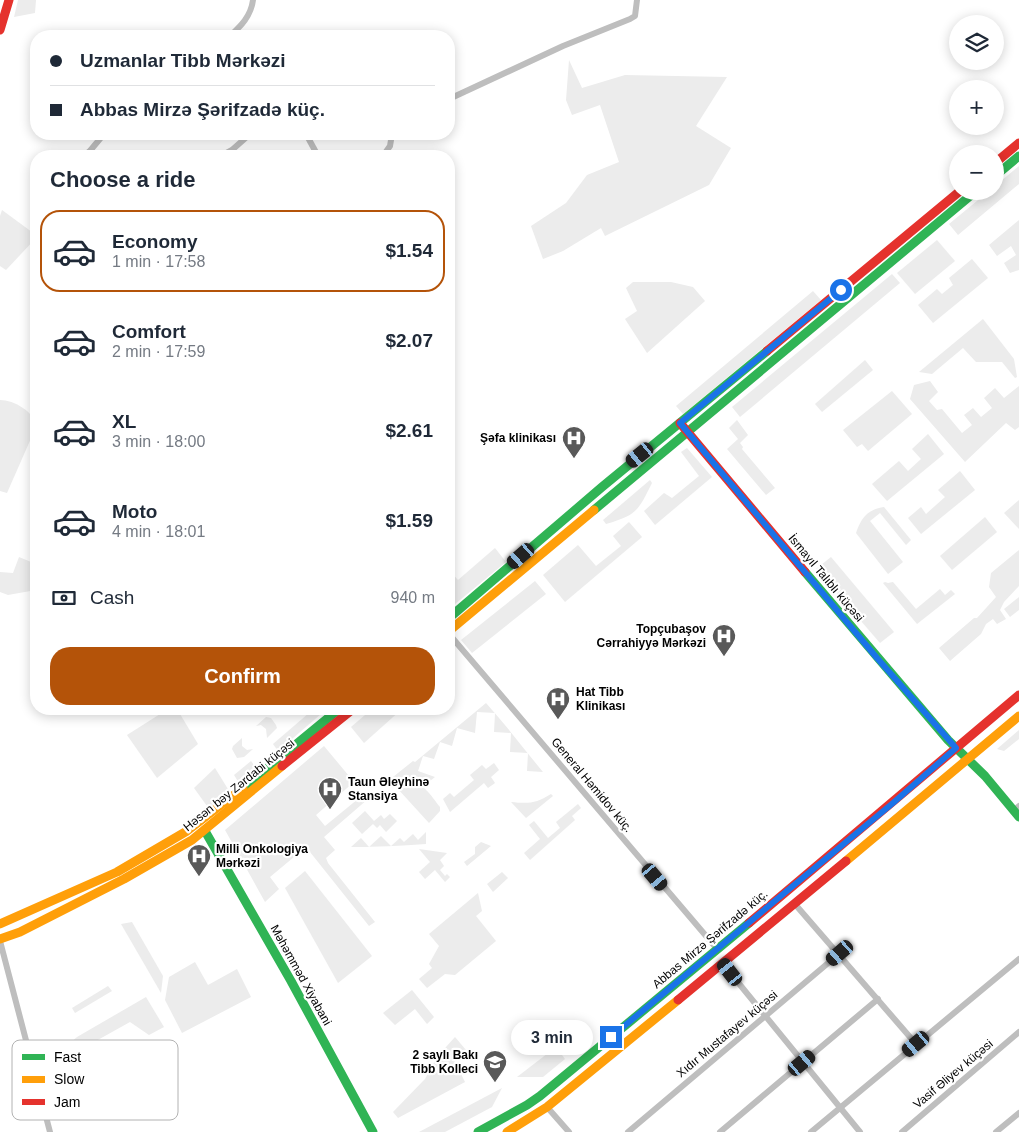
<!DOCTYPE html>
<meta charset="utf-8">
<style>
:root{--surface:#fff;--page:#f2f2f3;--text:#1f2937;--muted:#747a83;--line:#e0e1e3;--accent:#b45309}
body{margin:0;font-family:Arial,sans-serif;background:var(--page);color:var(--text);height:100vh;display:flex;flex-direction:column;font-size:19px;white-space:nowrap}
*{box-sizing:border-box;margin:0}
p{font-size:16px;color:var(--muted)}
.icon{flex:none;width:28px;height:28px;fill:none;stroke:currentColor;stroke-width:2;stroke-linecap:round;stroke-linejoin:round}
.map{position:relative;flex:1;overflow:hidden}
.panel{position:absolute;left:30px;top:150px;width:425px;height:565px;display:flex;flex-direction:column;background:var(--surface);border-radius:20px;box-shadow:0 2px 12px #0003}
.panel>*{flex:none}
.hud{position:absolute;left:30px;top:30px;width:425px;height:110px;border-radius:20px;box-shadow:0 2px 12px #0003;display:grid;align-content:center;height:110px;padding:0 20px;background:var(--surface)}
.controls{position:absolute;left:949px;top:15px;display:grid;gap:10px}
.controls a{display:grid;place-items:center;width:55px;height:55px;border-radius:50%;background:var(--surface);box-shadow:0 2px 12px #0003;font-size:25px}
.end{position:absolute;width:22px;height:22px;margin:-11px;border:6px solid #1a73e8;background:#fff;box-shadow:0 0 0 2px #fff}
.from{border-radius:50%}
.bubble{position:absolute;height:35px;border-radius:18px;background:var(--surface);box-shadow:0 2px 12px #0003;font-size:16px;font-weight:700;line-height:35px;text-align:center}
.car{position:absolute;width:15px;height:30px;margin:-15px -8px;border-radius:6px;box-shadow:0 0 4px 1px #0007;background:linear-gradient(#222 24%,#8ab4d8 0 40%,#222 0 76%,#8ab4d8 0 86%,#222 0)}
.hud b{display:flex;align-items:center;gap:18px;height:48px;font-size:19px}
.hud b+b{border-top:1px solid var(--line)}
.hud i{width:12px;height:12px;background:var(--text)}
ul{padding:0;list-style:none}
li{display:flex;align-items:center;gap:15px;height:82px;margin:0 10px 8px;padding:0 10px;border:2px solid transparent;border-radius:20px}
li div{flex:1}
li b{display:block;font-size:19px}
li em{font-style:normal;font-weight:700}
li.selected{border-color:var(--accent)}
li>.icon{width:45px;height:45px;stroke-width:1.5}
h2{padding:0 20px;font-size:22px;line-height:60px}
.pay{display:flex;align-items:center;gap:12px;height:55px;padding:0 20px;font-size:19px}
.pay p{margin-inline-start:auto}
.action{display:flex;gap:10px;margin-top:auto;padding:10px 20px}
.action a{flex:1;height:58px;border-radius:20px;background:var(--accent);color:#fff;font-size:20px;font-weight:700;line-height:58px;text-align:center}
.map>svg:first-child{display:block}
.green{fill:#ececec}
.lines{fill:none;stroke-linecap:round;stroke-linejoin:round}
.street{stroke:#bebebe;stroke-width:6}
.fast{stroke:#30b455;stroke-width:9}
.slow{stroke:#ff9f0a;stroke-width:9}
.jam{stroke:#e5322d;stroke-width:9}
.route{stroke:#1a73e8;stroke-width:6}
.labels{text-anchor:middle;stroke-width:4.5;stroke-linejoin:round;paint-order:stroke}
.poi-label{font-size:12px;font-weight:bold;fill:#000;stroke:#fff;text-anchor:end}
.street-label{font-size:12px;fill:#000;stroke:#fff}
.key{fill:#fff;stroke:#b2b2b2;stroke-width:1}
.key-label{font-size:14px;fill:#000}
</style>
<div class="map">
<svg width="1019" height="1132" viewBox="0 0 1019 1132">
<rect width="100%" height="100%" fill="#fff"/>
<!-- green -->
<g class="green">
<polygon points="18,0 36,0 35,13 14,17"/>
<polygon points="569,60 582,88 625,75 727,77 696,126 731,148 709,185 605,236 601,228 563,251 543,259 531,226 566,203 587,175 619,162 600,105 572,115 566,100"/>
<polygon points="1019,166 1019,184 958,235 949,224 989,191 995,191 995,186"/>
<polygon points="2,210 36,235 36,238 6,270 0,266 0,216"/>
<polygon points="1019,220 1019,270 1010,273 1004,263 1016,255 1011,246 997,256 989,245"/>
<polygon points="937,240 955,261 915,294 897,273"/>
<polygon points="972,259 988,278 933,323 918,305 937,289 942,294 953,285 949,278"/>
<polygon points="892,274 900,283 740,417 732,407"/>
<polygon points="633,282 671,282 693,287 705,301 647,353 625,319 637,311 626,288"/>
<polygon points="813,291 821,300 683,414 676,406"/>
<polygon points="983,319 1014,359 1017,377 1015,378 1002,362 976,362 963,348 932,374 919,372"/>
<polygon points="865,360 873,370 822,412 815,404"/>
<polygon points="930,381 938,392 929,401 937,410 942,409 962,433 972,425 964,415 973,408 981,417 992,408 984,398 995,388 1004,398 1019,386 1019,427 1015,430 1006,423 965,462 910,399 914,385"/>
<polygon points="892,391 912,414 868,451 862,444 857,447 843,430"/>
<path d="M0 400C14 400 35 412 36 427L7 493 0 491Z"/>
<polygon points="737,420 748,435 740,443 743,447 742,449 775,488 766,495 727,449 738,439 729,428"/>
<polygon points="928,434 944,454 887,501 872,484 899,461 908,471 921,459 912,449"/>
<polygon points="687,448 712,477 655,525 644,511 664,493 672,498 699,476 681,452"/>
<polygon points="960,471 975,490 921,534 908,518 921,507 926,514 945,497 938,490"/>
<path d="M650 480 652 483C638 511 637 515 606 524L603 520Z"/>
<polygon points="1019,500 1019,529 1004,513"/>
<path d="M884 507 911 540 906 545 880 513 870 521 903 562 888 574 856 533C861 518 868 509 884 507Z"/>
<polygon points="985,517 997,532 952,570 940,556"/>
<polygon points="629,522 642,537 565,602 543,575 578,545 596,566 621,546 613,536"/>
<polygon points="495,548 506,562 449,609 449,570 458,580"/>
<polygon points="1019,550 1019,586 1004,602 1000,610 1006,619 997,624 993,619 986,624 981,634 950,661 939,648 974,618 977,618 996,597 989,587 991,573"/>
<polygon points="19,557 36,564 36,590 8,595 0,592 0,572 13,573"/>
<polygon points="831,557 894,632 880,643 816,569"/>
<polygon points="535,581 546,594 472,653 461,640"/>
<polygon points="885,582 888,583 893,582 916,609 940,589 945,595 951,590 955,594 917,624 883,583"/>
<polygon points="1019,597 1019,610 1010,617 1004,609"/>
<path d="M486 703C506 725 524 749 543 772L527 771 528 753 510 752 511 733 494 732 495 713 477 712 475 733 457 728 452 746 440 742 434 759 423 756 418 771 435 777 430 781 412 777 398 783 393 777 413 761 415 762Z"/>
<polygon points="168,709 177,709 198,744 157,778 127,735"/>
<polygon points="372,709 402,709 364,743 351,727"/>
<polygon points="309,713 321,714 278,751 273,744"/>
<polygon points="266,717 271,718 276,725 277,728 267,738 266,729 261,725 256,726"/>
<polygon points="1019,730 1019,739 1004,751 997,749"/>
<polygon points="242,738 242,746 247,750 253,749 244,757 237,758 232,749 233,746"/>
<polygon points="324,746 354,782 316,815 325,826 364,794 368,799 324,837 335,850 326,858 328,863 375,922 369,926 306,847 270,877 279,889 265,902 225,830"/>
<polygon points="251,761 257,769 239,783 234,775"/>
<polygon points="494,763 499,770 491,777 495,783 488,788 484,783 450,812 443,799 450,793 454,797 474,780 470,775 482,765 486,769"/>
<polygon points="215,768 231,794 190,825 188,821 207,806 194,788"/>
<path d="M408 782C424 782 431 796 440 807V811L429 823 397 788Z"/>
<path d="M551 794 553 796 526 818 511 802C530 804 536 803 551 794Z"/>
<polygon points="578,804 581,808 572,816 575,820 530,860 524,853 540,839 529,825 534,821 548,838 560,828 556,822"/>
<polygon points="365,811 374,821 381,815 384,819 390,814 397,821 386,832 380,825 377,828 373,824 362,834 352,823"/>
<path d="M426 832V844C401 846 376 847 351 847L361 838 369 847 381 836 391 846 400 838 404 842 413 834 418 840Z"/>
<polygon points="481,842 491,846 467,866 464,862 475,854 475,847"/>
<polygon points="419,849 447,853 440,860 444,866 440,870 445,876 447,874 450,877 445,882 435,870 425,879 419,872 430,862"/>
<polygon points="305,871 372,956 338,983 285,888"/>
<polygon points="502,872 508,878 493,892 487,884"/>
<polygon points="478,893 482,911 476,916 496,941 455,975 445,974 427,988 419,979 432,968 429,964 439,946 429,934"/>
<polygon points="132,922 163,976 161,993 121,924"/>
<polygon points="195,962 208,985 237,969 251,997 182,1033 165,1000 169,977"/>
<polygon points="108,986 112,991 75,1013 72,1008"/>
<polygon points="412,990 434,1017 427,1024 415,1009 395,1025 383,1013"/>
<polygon points="146,997 164,1027 149,1035 130,1022 78,1051 75,1072 53,1081 45,1055 69,1044 77,1037"/>
<polygon points="455,1037 466,1050 454,1060 465,1082 398,1118 393,1112 425,1079 437,1057"/>
<polygon points="556,1047 565,1059 543,1077 517,1077"/>
<polygon points="502,1088 492,1107 445,1132 419,1132"/>
</g>
<g class="lines">
<!-- street -->
<g class="street">
<path d="M230 36C241 26 251 16 253 0"/>
<polyline points="449,99 563,46 630,19 635,16 637,0"/>
<polyline points="306,134 318,156"/>
<polyline points="89,152 104,134"/>
<polyline points="80,156 89,152 89,156"/>
<polyline points="221,156 232,150 250,134"/>
<polyline points="383,156 390,146 392,134"/>
<polyline points="449,634 718,950"/>
<polyline points="1013,811 1019,806"/>
<polyline points="794,903 916,1044"/>
<polyline points="0,941 50,1132"/>
<polyline points="723,964 860,1132"/>
<polyline points="547,1107 569,1132"/>
<polyline points="628,1132 840,953"/>
<polyline points="720,1132 878,999"/>
<polyline points="811,1132 1019,959"/>
<polyline points="902,1132 1019,1032"/>
<polyline points="996,1132 1019,1113"/>
</g>
<!-- fast -->
<g class="fast">
<polyline points="995,176 1019,156"/>
<polyline points="594,510 976,191"/>
<polyline points="805,572 948,740 985,776 1019,817"/>
<polyline points="449,618 602,487 767,351"/>
<polyline points="243,788 339,709"/>
<polyline points="205,831 291,981 373,1132"/>
<polyline points="478,1132 527,1105 540,1096 749,923"/>
</g>
<!-- slow -->
<g class="slow">
<polyline points="449,631 594,510"/>
<polyline points="846,861 1019,716"/>
<polyline points="0,924 117,872 187,831 243,788"/>
<polyline points="0,939 20,932 124,879 192,840 282,766"/>
<polyline points="507,1132 547,1107 678,1000"/>
</g>
<!-- jam -->
<g class="jam">
<polyline points="0,30 9,0"/>
<polyline points="995,163 1019,143"/>
<polyline points="767,351 960,191"/>
<polyline points="680,423 805,572"/>
<polyline points="282,766 353,709"/>
<polyline points="749,923 1019,695"/>
<polyline points="678,1000 846,861"/>
</g>
</g>
<g class="lines">
<!-- route -->
<polyline class="route" points="611,1037 893,803 956,748 877,658 680,423 841,290"/>
</g>
<!-- icons -->
<defs>
<g id="hospital-pin" transform="scale(1.25)"><path d="M0 17L-7.5 6A9.5 9.5 0 1 1 7.5 6Z" fill="#595959" stroke="#fff"/><path d="M-5-5h3v3.5h4V-5h3V5h-3V1.5h-4V5h-3Z" fill="#fff"/></g>
<g id="university-pin" transform="scale(1.25)"><path d="M0 17L-7.5 6A9.5 9.5 0 1 1 7.5 6Z" fill="#595959" stroke="#fff"/><path d="M0-5L7-2L0 1L-7-2ZM-4 1L0 2.5L4 1V4Q0 6-4 4Z" fill="#fff"/></g>
</defs>
<g fill-rule="evenodd">
<use href="#hospital-pin" x="574" y="438"/>
<use href="#hospital-pin" x="724" y="636"/>
<use href="#hospital-pin" x="558" y="699"/>
<use href="#hospital-pin" x="330" y="789"/>
<use href="#hospital-pin" x="199" y="856"/>
<use href="#university-pin" x="495" y="1062"/>
</g>
<g class="labels">
<!-- poi labels -->
<g class="poi-label">
<text x="556" y="442">Şəfa klinikası</text>
<text x="706" y="633">Topçubaşov<tspan x="706" dy="14">Cərrahiyyə Mərkəzi</tspan></text>
<text x="576" y="696" text-anchor="start">Hat Tibb<tspan x="576" dy="14">Klinikası</tspan></text>
<text x="348" y="786" text-anchor="start">Taun Əleyhinə<tspan x="348" dy="14">Stansiya</tspan></text>
<text x="216" y="853" text-anchor="start">Milli Onkologiya<tspan x="216" dy="14">Mərkəzi</tspan></text>
<text x="478" y="1059">2 saylı Bakı<tspan x="478" dy="14">Tibb Kolleci</tspan></text>
</g>
<!-- street labels -->
<g class="street-label">
<text transform="translate(826 578) rotate(50)" y="4">İsmayıl Talıblı küçəsi</text>
<text transform="translate(239 785) rotate(-39)" y="4">Həsən bəy Zərdabi küçəsi</text>
<text transform="translate(592 785) rotate(50)" y="4">General Həmidov küç.</text>
<text transform="translate(710 939) rotate(-40)" y="4">Abbas Mirzə Şərifzadə küç.</text>
<text transform="translate(301 975) rotate(61)" y="4">Məhəmməd Xiyabani</text>
<text transform="translate(727 1034) rotate(-40)" y="4">Xıdır Mustafayev küçəsi</text>
<text transform="translate(953 1074) rotate(-40)" y="4">Vasif Əliyev küçəsi</text>
</g>
</g>
<!-- legend -->
<rect x="12" y="1040" width="166" height="80" rx="8" class="key"/>
<rect x="22" y="1054" width="23" height="6" fill="#30b455"/>
<rect x="22" y="1076" width="23" height="7" fill="#ff9f0a"/>
<rect x="22" y="1099" width="23" height="6" fill="#e5322d"/>
<g class="key-label">
<text x="54" y="1062">Fast</text>
<text x="54" y="1084">Slow</text>
<text x="54" y="1107">Jam</text>
</g>
</svg>
<div class="controls">
<a><svg class="icon" aria-label="layers" viewBox="0 0 24 24"><path d="M12 4l9 5-9 5-9-5zM3 14l9 5 9-5"/></svg></a>
<a>+</a>
<a>−</a>
</div>
<i class="end from" style="left:841px;top:290px"></i>
<i class="end" style="left:611px;top:1037px"></i>
<div class="bubble" style="left:511px;top:1020px;width:82px">3 min</div>
<i class="car" style="left:640px;top:455px;rotate:231deg"></i>
<i class="car" style="left:521px;top:556px;rotate:229deg"></i>
<i class="car" style="left:655px;top:877px;rotate:140deg"></i>
<i class="car" style="left:840px;top:953px;rotate:229deg"></i>
<i class="car" style="left:730px;top:972px;rotate:322deg"></i>
<i class="car" style="left:916px;top:1044px;rotate:230deg"></i>
<i class="car" style="left:802px;top:1063px;rotate:50deg"></i>
<div class="hud">
<b><i class="from"></i>Uzmanlar Tibb Mərkəzi</b>
<b><i></i>Abbas Mirzə Şərifzadə küç.</b>
</div>
<section class="panel">
<h2>Choose a ride</h2>
<ul>
<li class="selected"><svg class="icon" aria-label="car" viewBox="0 0 24 24"><path d="M5 17H2v-5l4-1 3-4h7l3 4 3 1v5h-3M9 17h6M6 11h13"/><circle cx="7" cy="17" r="2"/><circle cx="17" cy="17" r="2"/></svg><div><b>Economy</b><p>1 min · 17:58</p></div><em>$1.54</em></li>
<li><svg class="icon" aria-label="car" viewBox="0 0 24 24"><path d="M5 17H2v-5l4-1 3-4h7l3 4 3 1v5h-3M9 17h6M6 11h13"/><circle cx="7" cy="17" r="2"/><circle cx="17" cy="17" r="2"/></svg><div><b>Comfort</b><p>2 min · 17:59</p></div><em>$2.07</em></li>
<li><svg class="icon" aria-label="car" viewBox="0 0 24 24"><path d="M5 17H2v-5l4-1 3-4h7l3 4 3 1v5h-3M9 17h6M6 11h13"/><circle cx="7" cy="17" r="2"/><circle cx="17" cy="17" r="2"/></svg><div><b>XL</b><p>3 min · 18:00</p></div><em>$2.61</em></li>
<li><svg class="icon" aria-label="car" viewBox="0 0 24 24"><path d="M5 17H2v-5l4-1 3-4h7l3 4 3 1v5h-3M9 17h6M6 11h13"/><circle cx="7" cy="17" r="2"/><circle cx="17" cy="17" r="2"/></svg><div><b>Moto</b><p>4 min · 18:01</p></div><em>$1.59</em></li>
</ul>
<div class="pay"><svg class="icon" aria-label="cash" viewBox="0 0 24 24"><path d="M3 7h18v10H3z"/><circle cx="12" cy="12" r="2"/></svg>Cash<p>940 m</p></div>
<div class="action"><a>Confirm</a></div>
</section>
</div>
